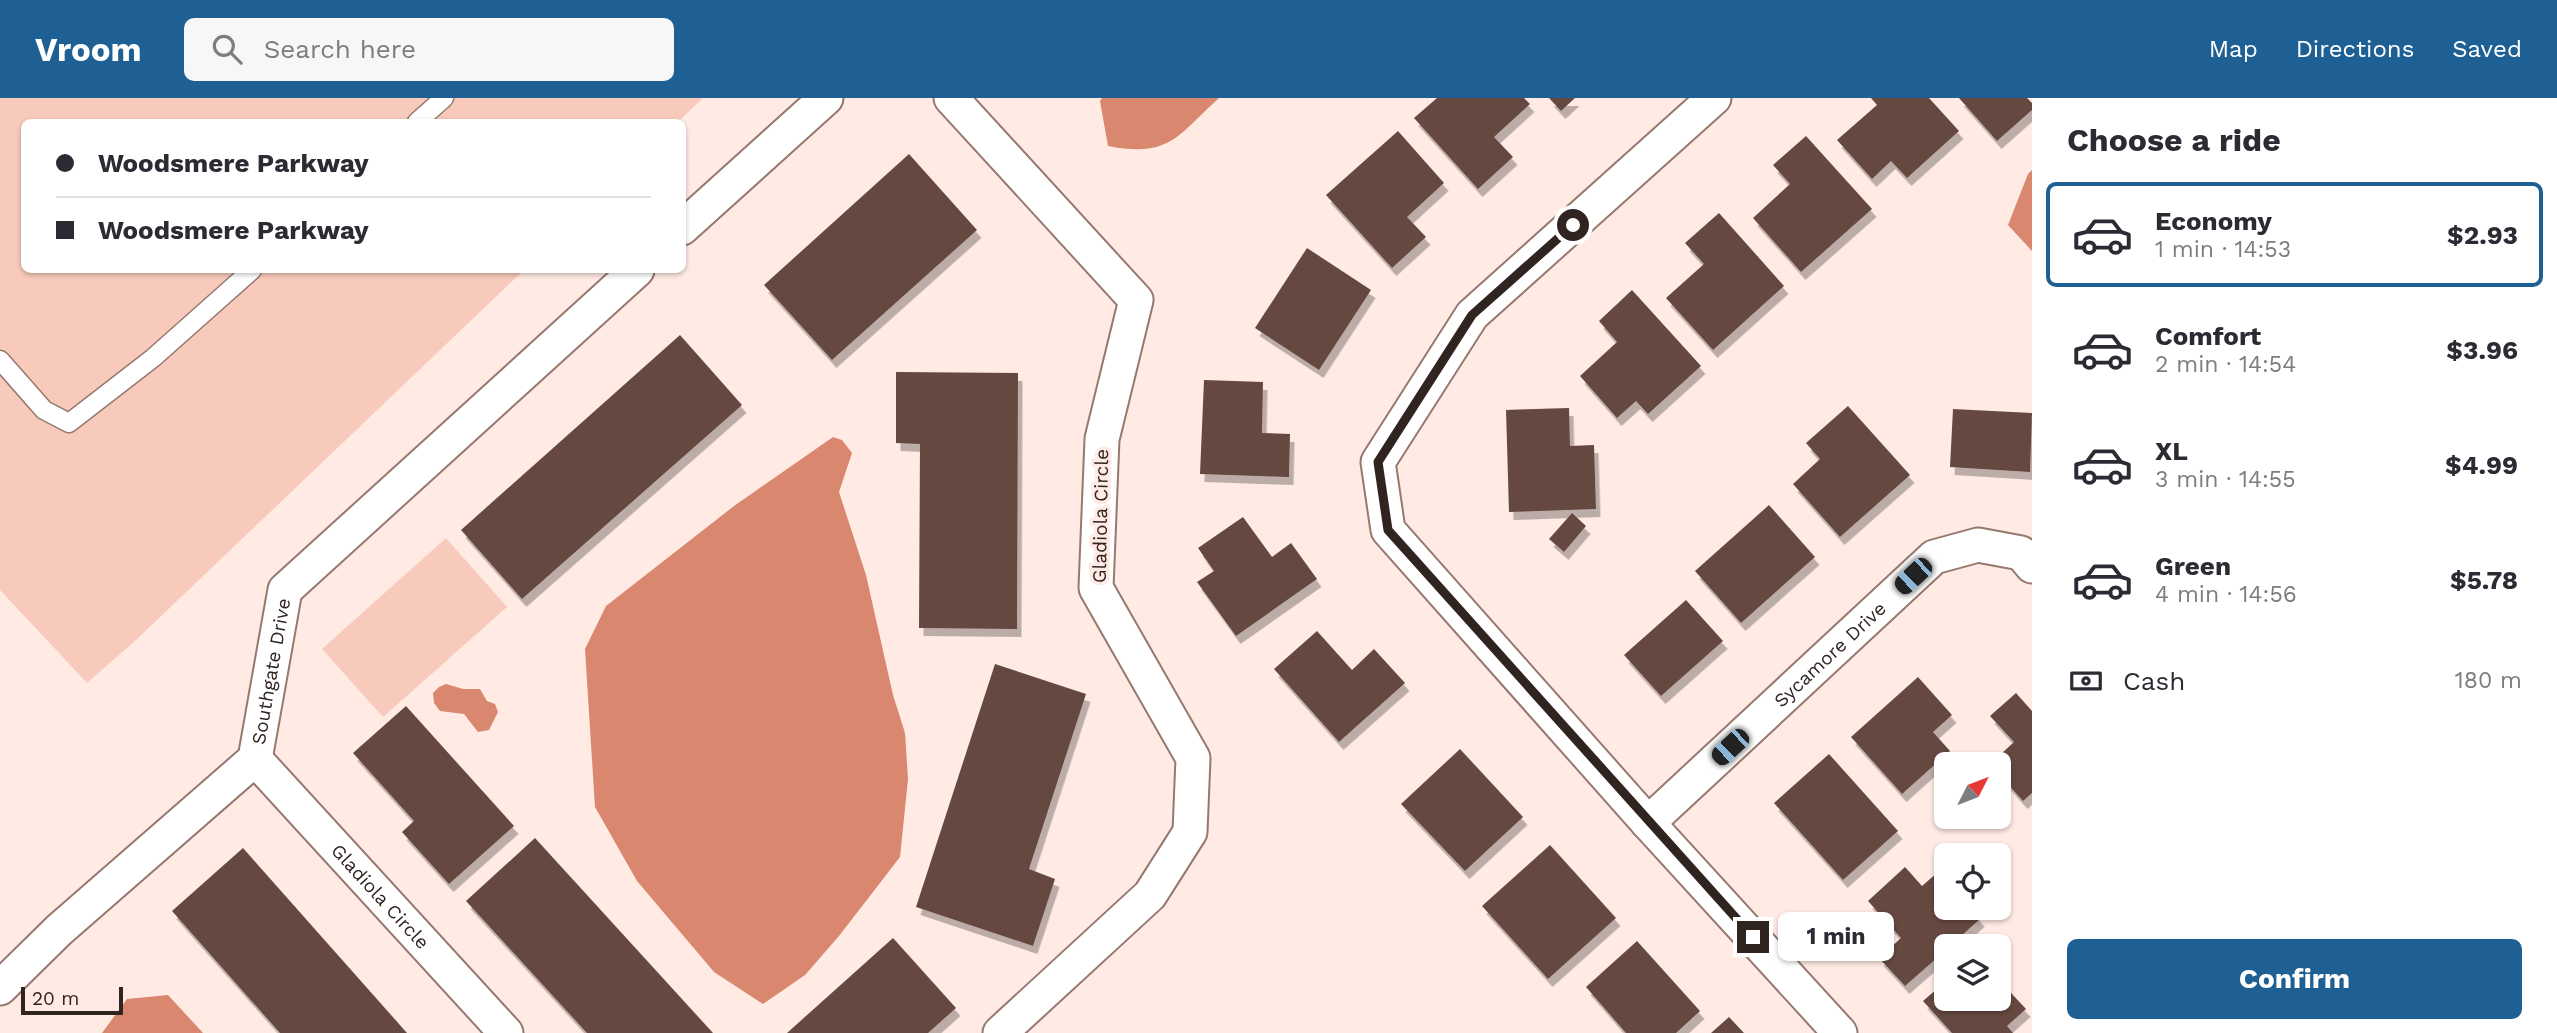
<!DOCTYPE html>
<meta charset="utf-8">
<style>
:root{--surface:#fff;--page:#f7f7f7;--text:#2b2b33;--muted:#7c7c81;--line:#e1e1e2;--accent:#1e5f94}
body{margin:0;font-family:"Work Sans",sans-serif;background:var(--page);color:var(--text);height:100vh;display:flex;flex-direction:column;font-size:26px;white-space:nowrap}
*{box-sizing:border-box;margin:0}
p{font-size:23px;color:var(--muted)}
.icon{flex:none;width:38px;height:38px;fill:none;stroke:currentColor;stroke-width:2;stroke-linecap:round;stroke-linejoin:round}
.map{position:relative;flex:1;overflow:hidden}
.panel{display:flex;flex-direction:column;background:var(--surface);width:525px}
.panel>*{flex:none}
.hud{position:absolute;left:21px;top:21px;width:665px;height:154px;border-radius:10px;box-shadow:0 2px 5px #0004;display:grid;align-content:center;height:154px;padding:0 35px;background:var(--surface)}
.needle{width:46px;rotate:48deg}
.buttons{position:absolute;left:1934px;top:654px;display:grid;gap:14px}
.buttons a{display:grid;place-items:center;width:77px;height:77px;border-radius:10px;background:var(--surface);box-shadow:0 2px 5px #0004;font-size:35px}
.scale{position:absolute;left:21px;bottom:18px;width:102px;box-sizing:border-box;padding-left:7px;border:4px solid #302420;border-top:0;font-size:19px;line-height:24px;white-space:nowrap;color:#302420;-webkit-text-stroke:5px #ffeae4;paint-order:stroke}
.end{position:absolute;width:32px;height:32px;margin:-16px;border:9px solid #302420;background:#fff;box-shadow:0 0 0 4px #fff}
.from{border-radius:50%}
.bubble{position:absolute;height:49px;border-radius:10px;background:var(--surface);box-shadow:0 2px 5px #0004;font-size:23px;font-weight:700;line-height:49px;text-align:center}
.car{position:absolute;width:21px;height:42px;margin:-21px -10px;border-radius:9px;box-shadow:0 0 5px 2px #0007;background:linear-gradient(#222 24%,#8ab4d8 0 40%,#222 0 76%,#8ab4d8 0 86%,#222 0)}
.hud b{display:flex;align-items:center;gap:24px;height:66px;font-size:26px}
.hud b+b{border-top:2px solid var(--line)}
.hud i{width:18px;height:18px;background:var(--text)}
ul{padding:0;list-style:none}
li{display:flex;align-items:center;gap:21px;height:105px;margin:0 14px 10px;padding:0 21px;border:4px solid transparent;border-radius:10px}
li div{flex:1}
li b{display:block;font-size:26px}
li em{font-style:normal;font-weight:700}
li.current{border-color:var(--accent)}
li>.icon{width:63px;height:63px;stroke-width:1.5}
h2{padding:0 35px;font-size:32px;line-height:84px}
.pay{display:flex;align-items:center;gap:18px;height:77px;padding:0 35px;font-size:26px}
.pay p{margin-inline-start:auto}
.button{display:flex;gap:14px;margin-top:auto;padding:14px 35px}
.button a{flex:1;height:80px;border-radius:10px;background:var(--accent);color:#fff;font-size:28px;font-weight:700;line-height:80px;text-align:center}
header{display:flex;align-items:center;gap:42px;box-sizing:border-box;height:98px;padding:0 35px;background:var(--accent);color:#fff}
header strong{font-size:33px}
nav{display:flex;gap:38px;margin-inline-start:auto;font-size:24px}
.search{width:490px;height:63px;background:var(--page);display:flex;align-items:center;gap:18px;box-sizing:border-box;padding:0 24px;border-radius:10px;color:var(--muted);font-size:26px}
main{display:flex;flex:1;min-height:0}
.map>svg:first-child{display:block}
.green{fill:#f8cabc}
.water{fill:#d9876e}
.building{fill:#654941;filter:url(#shadow)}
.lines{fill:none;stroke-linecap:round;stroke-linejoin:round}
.lane-casing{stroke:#96786e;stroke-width:21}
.street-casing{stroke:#96786e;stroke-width:37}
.lane{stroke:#fff;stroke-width:18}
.street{stroke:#fff;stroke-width:33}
.route{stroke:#302420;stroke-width:9}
.labels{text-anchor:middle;stroke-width:7;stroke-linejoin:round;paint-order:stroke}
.street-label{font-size:19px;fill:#302420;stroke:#ffeae4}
</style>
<header>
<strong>Vroom</strong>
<div class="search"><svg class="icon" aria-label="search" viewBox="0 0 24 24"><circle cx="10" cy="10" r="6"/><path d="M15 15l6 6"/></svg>Search here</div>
<nav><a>Map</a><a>Directions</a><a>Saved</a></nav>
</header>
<main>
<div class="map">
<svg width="2032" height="935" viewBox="0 0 2032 935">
<defs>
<filter id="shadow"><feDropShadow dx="4.5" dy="8" stdDeviation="0" flood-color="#0004"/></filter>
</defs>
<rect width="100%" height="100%" fill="#ffeae4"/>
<!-- green -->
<g class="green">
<polygon points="0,0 703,0 678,24 24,24 24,172 524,172 135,543 87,585 0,492"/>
<polygon points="446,440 507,509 383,619 322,551"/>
</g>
<!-- water -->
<g class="water">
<path d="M1102 0H1219C1177 38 1170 60 1108 48L1100 3Z"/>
<polygon points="2032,72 2032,153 2008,127 2028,76"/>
<polygon points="833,339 842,342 852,355 839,394 866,477 893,597 905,635 908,681 900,759 839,838 805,877 763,906 714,874 637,783 595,709 585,551 606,508 734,408"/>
<polygon points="446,586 463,591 480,591 487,603 495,606 498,614 489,632 478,634 464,616 440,613 434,605 433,595 439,589"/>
<polygon points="168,897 203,935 102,935 127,901"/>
</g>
<!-- building -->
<g class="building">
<polygon points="1437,0 1524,0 1530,6 1494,39 1513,59 1478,91 1414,20"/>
<polygon points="1549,0 1575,0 1561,13"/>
<polygon points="1871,0 1929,0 1959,33 1907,80 1891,63 1872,81 1837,42 1877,7"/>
<polygon points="1959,0 2027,0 2032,5 2032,12 1997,43"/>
<polygon points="1398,33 1444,85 1407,119 1426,139 1392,170 1326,97"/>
<polygon points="1806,38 1872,111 1801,174 1753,120 1790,86 1773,67"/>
<polygon points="909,56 977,132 832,262 764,187"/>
<polygon points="1719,115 1784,188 1713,252 1666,200 1704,166 1685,145"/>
<polygon points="1307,150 1371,192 1319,272 1255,230"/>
<polygon points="1632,192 1701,268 1648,316 1636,303 1617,320 1580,278 1617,244 1599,223"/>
<polygon points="680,237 742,307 522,501 461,432"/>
<polygon points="896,274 1018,275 1017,531 919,530 920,346 896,345"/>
<polygon points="1204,282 1263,284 1262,335 1290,336 1289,379 1200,376"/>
<polygon points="1848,308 1910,377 1840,439 1793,386 1820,361 1806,345"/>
<polygon points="1569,310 1570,348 1594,347 1596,411 1509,414 1506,312"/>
<polygon points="1953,311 2032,315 2030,374 1950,369"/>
<polygon points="1769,407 1815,459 1741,525 1695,473"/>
<polygon points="1572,415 1586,428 1564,454 1549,441"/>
<polygon points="1243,419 1272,459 1291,445 1317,481 1236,538 1197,484 1214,473 1198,450"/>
<polygon points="1686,502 1723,543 1661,598 1624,557"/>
<polygon points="1317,533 1352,572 1374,551 1405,585 1339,644 1274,571"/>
<polygon points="995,566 1086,596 1029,771 1055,781 1033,848 916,809"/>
<polygon points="1918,579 1952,617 1933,634 1950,653 1902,696 1851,639"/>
<polygon points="2016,595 2032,613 2032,695 2023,703 1998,675 1998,667 1989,667 2014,644 1990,618"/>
<polygon points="406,608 514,728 449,786 402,734 414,723 353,655"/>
<polygon points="1460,651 1523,719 1465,773 1401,706"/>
<polygon points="1829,656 1898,733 1843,782 1774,705"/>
<polygon points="535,740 713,935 587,935 466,803"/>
<polygon points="1550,747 1616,820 1548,881 1482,808"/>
<polygon points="243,750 407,935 280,935 172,813"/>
<polygon points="1905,769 1922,788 1938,774 1946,783 1946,810 1971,810 1980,821 1949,849 1946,849 1946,852 1905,888 1879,860 1901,840 1868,803"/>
<polygon points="893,840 956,910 928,935 787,935"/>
<polygon points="1637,843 1700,913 1676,935 1626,935 1586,889"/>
<polygon points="1998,881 2026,911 2007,928 2013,935 1952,935 1923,903 1946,883 1946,901 1998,901"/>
<polygon points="1729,919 1744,935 1711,935"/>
</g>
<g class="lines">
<!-- lane casing -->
<g class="lane-casing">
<g id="lane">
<polyline points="417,24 444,0"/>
<polyline points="0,262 44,312 69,325 153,260 252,172"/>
</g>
</g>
<!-- street casing -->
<g class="street-casing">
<g id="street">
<polyline points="951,0 1136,202 1102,341 1096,490 1193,660 1190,734 1150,797 1000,935"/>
<polyline points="1714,0 1472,217 1378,364 1388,432 1648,725 1840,935"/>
<polyline points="682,130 826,0"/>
<path id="s1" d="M255 661 506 935"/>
<path id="s2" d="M1648 725 1934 459 1978 447 2021 455 2032 468"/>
<path id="s3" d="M0 890 59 832 255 661 285 492 637 172"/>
</g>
</g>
<!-- lane -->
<use href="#lane" class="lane"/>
<!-- street -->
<use href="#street" class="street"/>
</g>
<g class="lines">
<!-- route -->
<polyline class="route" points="1573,127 1472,217 1378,364 1388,432 1753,839"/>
</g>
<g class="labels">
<!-- street labels -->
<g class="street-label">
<text transform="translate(1100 418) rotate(-89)" y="7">Gladiola Circle</text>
<text dy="7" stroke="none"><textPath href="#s2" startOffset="248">Sycamore Drive</textPath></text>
<text dy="7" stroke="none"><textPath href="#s3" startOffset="432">Southgate Drive</textPath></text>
<text dy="7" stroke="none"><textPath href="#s1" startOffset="186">Gladiola Circle</textPath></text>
</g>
</g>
</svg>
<div class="buttons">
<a><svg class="needle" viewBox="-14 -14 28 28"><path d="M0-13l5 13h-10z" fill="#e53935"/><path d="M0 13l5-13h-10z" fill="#7c7c81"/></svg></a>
<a><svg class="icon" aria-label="locate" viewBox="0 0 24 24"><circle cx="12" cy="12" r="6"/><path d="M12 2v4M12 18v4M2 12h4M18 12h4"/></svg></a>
<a><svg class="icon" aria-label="layers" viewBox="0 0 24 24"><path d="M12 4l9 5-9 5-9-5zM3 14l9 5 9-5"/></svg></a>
</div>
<div class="scale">20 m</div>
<i class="end from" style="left:1573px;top:127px"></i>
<i class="end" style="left:1753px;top:839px"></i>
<div class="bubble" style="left:1778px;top:814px;width:116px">1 min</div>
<i class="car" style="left:1913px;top:478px;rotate:227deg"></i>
<i class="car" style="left:1730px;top:649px;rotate:227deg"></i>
<div class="hud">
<b><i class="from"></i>Woodsmere Parkway</b>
<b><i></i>Woodsmere Parkway</b>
</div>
</div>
<section class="panel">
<h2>Choose a ride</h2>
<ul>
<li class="current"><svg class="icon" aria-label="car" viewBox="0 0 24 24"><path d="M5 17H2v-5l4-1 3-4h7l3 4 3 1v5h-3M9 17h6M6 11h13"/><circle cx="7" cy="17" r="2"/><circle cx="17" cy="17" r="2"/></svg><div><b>Economy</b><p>1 min · 14:53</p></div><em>$2.93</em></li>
<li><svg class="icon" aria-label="car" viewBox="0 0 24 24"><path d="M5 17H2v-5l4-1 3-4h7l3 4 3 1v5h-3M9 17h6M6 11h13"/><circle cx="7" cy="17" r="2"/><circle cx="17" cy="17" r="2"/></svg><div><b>Comfort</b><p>2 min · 14:54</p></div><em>$3.96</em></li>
<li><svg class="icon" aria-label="car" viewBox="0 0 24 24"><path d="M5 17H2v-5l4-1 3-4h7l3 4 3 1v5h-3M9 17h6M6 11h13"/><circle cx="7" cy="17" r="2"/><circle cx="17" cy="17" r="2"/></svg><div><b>XL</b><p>3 min · 14:55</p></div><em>$4.99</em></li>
<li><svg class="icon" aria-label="car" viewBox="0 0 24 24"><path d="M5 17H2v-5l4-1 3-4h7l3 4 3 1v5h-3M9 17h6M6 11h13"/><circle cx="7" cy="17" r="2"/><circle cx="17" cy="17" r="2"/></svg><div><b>Green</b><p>4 min · 14:56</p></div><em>$5.78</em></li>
</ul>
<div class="pay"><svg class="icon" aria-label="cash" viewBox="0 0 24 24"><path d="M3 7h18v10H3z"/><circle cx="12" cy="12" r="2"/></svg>Cash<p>180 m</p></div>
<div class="button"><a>Confirm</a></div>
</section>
</main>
